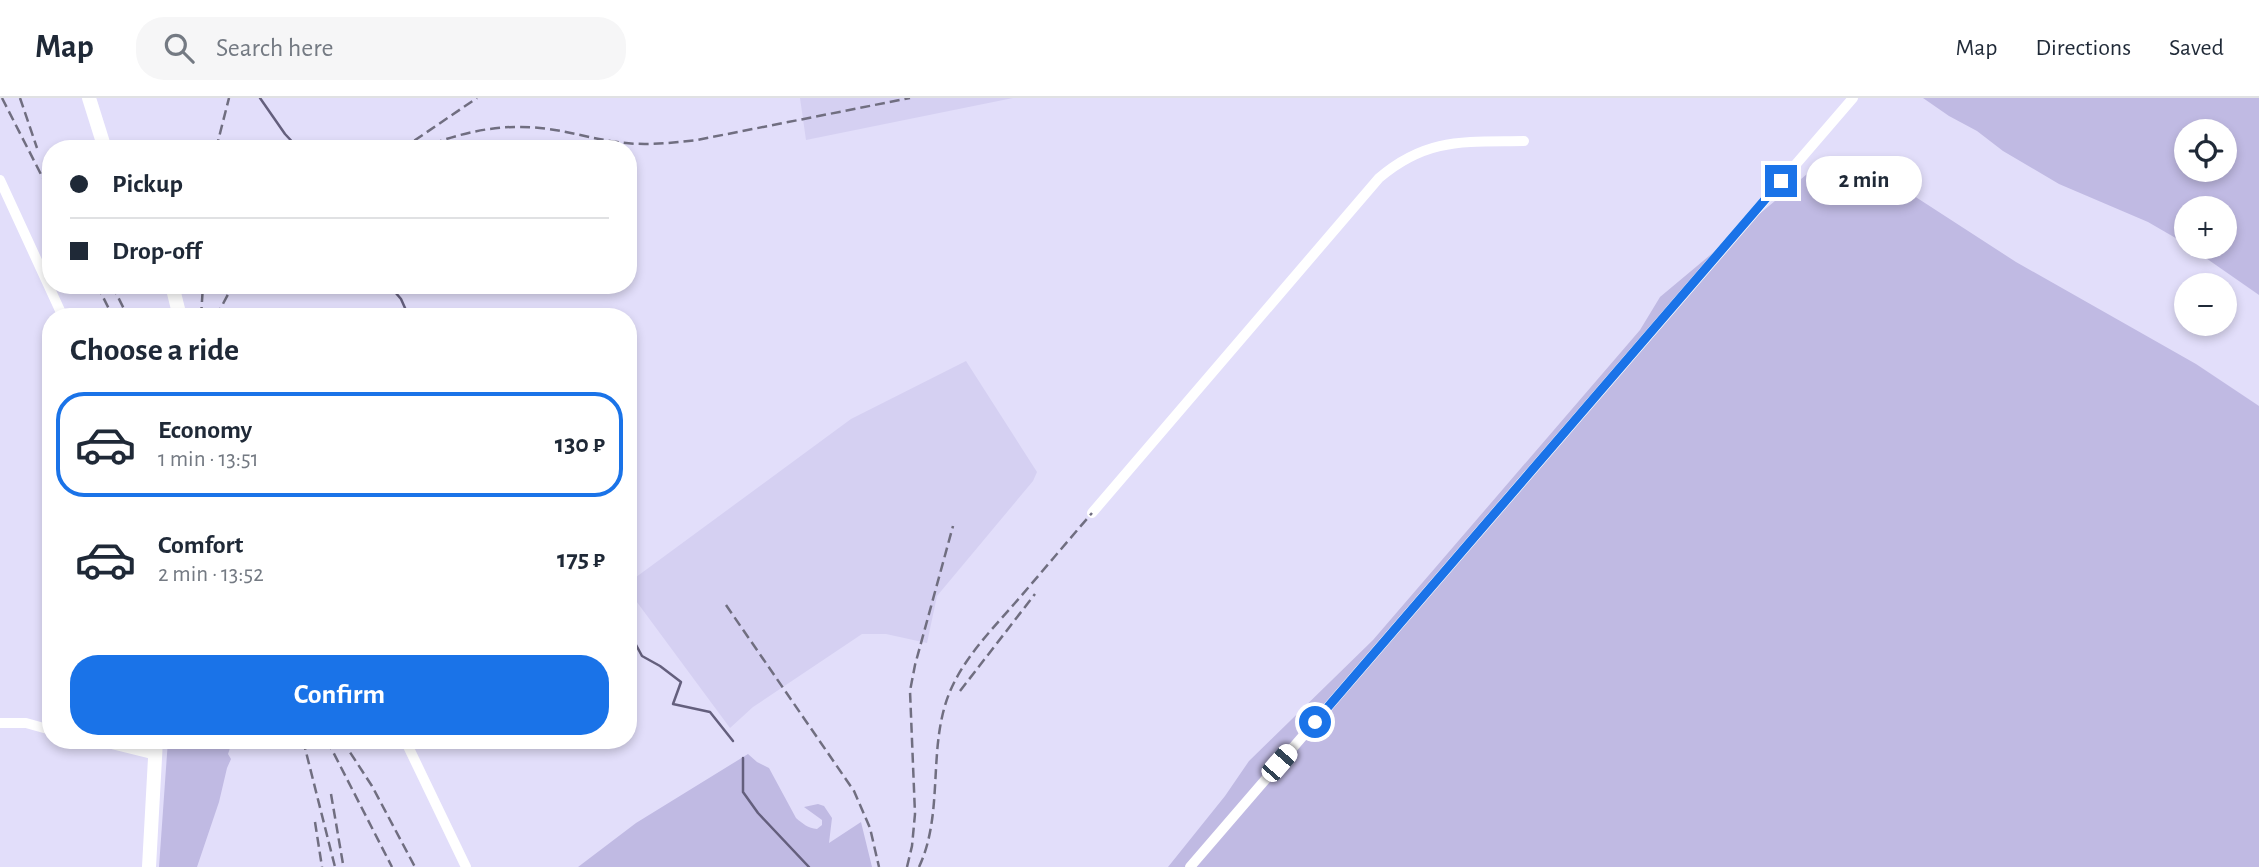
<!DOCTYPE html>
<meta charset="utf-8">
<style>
:root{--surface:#fff;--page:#f6f6f7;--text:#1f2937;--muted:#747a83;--line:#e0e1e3;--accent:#1a73e8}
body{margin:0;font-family:"Alegreya Sans",sans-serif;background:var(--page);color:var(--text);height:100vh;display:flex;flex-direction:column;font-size:26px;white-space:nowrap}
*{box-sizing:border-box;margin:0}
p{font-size:23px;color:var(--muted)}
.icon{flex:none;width:38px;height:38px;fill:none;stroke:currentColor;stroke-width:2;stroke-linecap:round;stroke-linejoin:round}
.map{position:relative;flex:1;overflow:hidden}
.details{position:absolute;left:42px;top:210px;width:595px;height:441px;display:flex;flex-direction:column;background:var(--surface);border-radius:28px;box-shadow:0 4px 10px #0003}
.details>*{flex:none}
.banner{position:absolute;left:42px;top:42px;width:595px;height:154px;border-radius:28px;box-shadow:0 4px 10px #0003;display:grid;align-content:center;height:154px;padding:0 28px;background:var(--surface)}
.tools{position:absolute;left:2174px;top:21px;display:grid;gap:14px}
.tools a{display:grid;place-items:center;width:63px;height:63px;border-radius:50%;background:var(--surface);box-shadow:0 4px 10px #0003;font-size:35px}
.end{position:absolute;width:32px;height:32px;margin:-16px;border:9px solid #1a73e8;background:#fff;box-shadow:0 0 0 4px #fff}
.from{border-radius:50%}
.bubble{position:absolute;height:49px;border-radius:24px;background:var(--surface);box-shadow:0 4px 10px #0003;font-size:23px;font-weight:600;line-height:49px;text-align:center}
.car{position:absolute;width:21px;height:42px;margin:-21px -10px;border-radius:9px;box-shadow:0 0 5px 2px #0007;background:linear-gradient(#fff 24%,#345 0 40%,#fff 0 76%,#345 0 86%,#fff 0)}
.banner b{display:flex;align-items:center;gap:24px;height:66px;font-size:26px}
.banner b+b{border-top:2px solid var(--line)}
.banner i{width:18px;height:18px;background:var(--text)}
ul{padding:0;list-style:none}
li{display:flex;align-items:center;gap:21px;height:105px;margin:0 14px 10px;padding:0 14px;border:4px solid transparent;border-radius:28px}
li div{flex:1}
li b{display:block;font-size:26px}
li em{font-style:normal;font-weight:600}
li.selected{border-color:var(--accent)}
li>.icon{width:63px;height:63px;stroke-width:1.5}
h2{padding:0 28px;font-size:32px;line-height:84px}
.action{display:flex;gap:14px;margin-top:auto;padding:14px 28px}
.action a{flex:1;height:80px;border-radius:28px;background:var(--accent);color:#fff;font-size:28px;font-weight:600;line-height:80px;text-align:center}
header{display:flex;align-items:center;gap:42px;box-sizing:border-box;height:98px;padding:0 35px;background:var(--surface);border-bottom:2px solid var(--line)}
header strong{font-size:33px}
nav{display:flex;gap:38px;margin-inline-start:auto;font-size:24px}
.search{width:490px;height:63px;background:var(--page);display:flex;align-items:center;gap:18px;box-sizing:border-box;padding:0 24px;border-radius:28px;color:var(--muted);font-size:26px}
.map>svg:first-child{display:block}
.built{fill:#d5d0f2}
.green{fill:#c0bae3;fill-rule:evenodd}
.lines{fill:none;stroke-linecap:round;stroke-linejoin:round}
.stream{stroke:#645f7d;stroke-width:2.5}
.street{stroke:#fff;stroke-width:10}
.secondary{stroke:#fff;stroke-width:14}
.rail{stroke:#706e80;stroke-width:2.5;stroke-dasharray:10 5;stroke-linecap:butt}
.route{stroke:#1a73e8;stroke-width:9}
</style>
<header>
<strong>Map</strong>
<div class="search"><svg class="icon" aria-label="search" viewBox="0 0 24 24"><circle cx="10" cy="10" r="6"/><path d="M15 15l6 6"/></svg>Search here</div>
<nav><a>Map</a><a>Directions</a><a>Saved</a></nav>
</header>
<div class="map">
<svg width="2259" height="769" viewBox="0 0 2259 769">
<rect width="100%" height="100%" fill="#e2defa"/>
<!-- built -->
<g class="built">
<polygon points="800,0 1013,0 806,42"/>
<polygon points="966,263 1037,374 1033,383 937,498 927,545 886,536 862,536 753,609 730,630 628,492 628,485 851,321"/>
</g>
<!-- green -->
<g class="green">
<path d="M1923 0H2259V197L2190 149H2224V110H2186V146L2148 124 2059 86 2003 53 1977 33 1949 18ZM2186 33H2224V72H2186Z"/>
<polygon points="1825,61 1857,61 2016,164 2196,266 2259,308 2259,769 1168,769 1225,698 1249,663 1373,542 1640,232 1660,199"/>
<polygon points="168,642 236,642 236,648 231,647 228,656 231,661 227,670 219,704 197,769 159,769"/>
<path d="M748 656 757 664 769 670 796 720C803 726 808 730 817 731L822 727V722L804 709 818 706 824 708 832 720 829 745 861 724 872 769H578L636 725Z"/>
</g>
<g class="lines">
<!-- stream -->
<g class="stream">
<polyline points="260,0 285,36 299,51"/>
<polyline points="350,187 351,189 371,187"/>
<polyline points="389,187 401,201 409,219"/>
<polyline points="628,532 642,558 660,568 681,584 673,606 710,614 733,643"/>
<polyline points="743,660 743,694 758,715 809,769"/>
</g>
<!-- street -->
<g class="street">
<polyline points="0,82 63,219"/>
<path d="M1092 415 1379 80C1427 39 1465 44 1524 43"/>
<polyline points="0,625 26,625 51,632"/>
<polyline points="95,642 156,657"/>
<polyline points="405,642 466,769"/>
<polyline points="1190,769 1853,0"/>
</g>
<!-- secondary -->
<g class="secondary">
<polyline points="89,0 105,51"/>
<polyline points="172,187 180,219"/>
<polyline points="149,769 156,642"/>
</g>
<!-- rail -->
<g class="rail">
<polyline points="2,0 51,96"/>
<polyline points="20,0 37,50"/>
<polyline points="216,51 229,0"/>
<polyline points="402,51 477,0"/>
<path d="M418 51C449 39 483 29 516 29 554 28 581 39 617 44 644 48 670 45 697 42L910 0"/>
<polyline points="97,187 113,219"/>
<polyline points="112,187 128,219"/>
<polyline points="201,219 203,187"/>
<polyline points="216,219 233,187"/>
<polyline points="726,507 854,693 870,730 879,769"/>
<polyline points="960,593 1035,496"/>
<polyline points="303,642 335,769"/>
<polyline points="327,642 392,769"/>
<polyline points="342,642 372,688 415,769"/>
<polyline points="331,696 343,766"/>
<polyline points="315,724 322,769"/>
<polyline points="907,769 912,748 915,716 910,593 915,567 953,428"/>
<path d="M919 769C942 720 930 662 944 611 955 569 987 537 1015 505 1041 475 1066 445 1092 415"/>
</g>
</g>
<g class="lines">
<!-- route -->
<polyline class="route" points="1315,624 1781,83"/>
</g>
</svg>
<div class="tools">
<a><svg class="icon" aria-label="locate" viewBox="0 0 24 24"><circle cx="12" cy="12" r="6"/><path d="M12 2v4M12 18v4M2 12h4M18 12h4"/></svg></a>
<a>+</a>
<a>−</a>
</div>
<i class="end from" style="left:1315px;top:624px"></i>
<i class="end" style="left:1781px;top:83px"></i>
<div class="bubble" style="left:1806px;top:58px;width:116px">2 min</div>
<i class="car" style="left:1279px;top:665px;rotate:41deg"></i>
<div class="banner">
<b><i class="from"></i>Pickup</b>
<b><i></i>Drop-off</b>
</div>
<section class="details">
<h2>Choose a ride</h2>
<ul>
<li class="selected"><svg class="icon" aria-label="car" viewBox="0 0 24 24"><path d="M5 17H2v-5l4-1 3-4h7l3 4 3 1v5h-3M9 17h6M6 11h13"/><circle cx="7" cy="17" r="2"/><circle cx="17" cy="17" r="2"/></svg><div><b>Economy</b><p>1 min · 13:51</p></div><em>130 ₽</em></li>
<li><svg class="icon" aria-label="car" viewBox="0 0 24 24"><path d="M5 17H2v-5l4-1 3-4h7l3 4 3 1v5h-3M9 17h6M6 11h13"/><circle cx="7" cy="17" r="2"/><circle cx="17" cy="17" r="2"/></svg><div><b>Comfort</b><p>2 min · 13:52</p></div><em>175 ₽</em></li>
</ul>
<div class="action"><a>Confirm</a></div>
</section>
</div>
